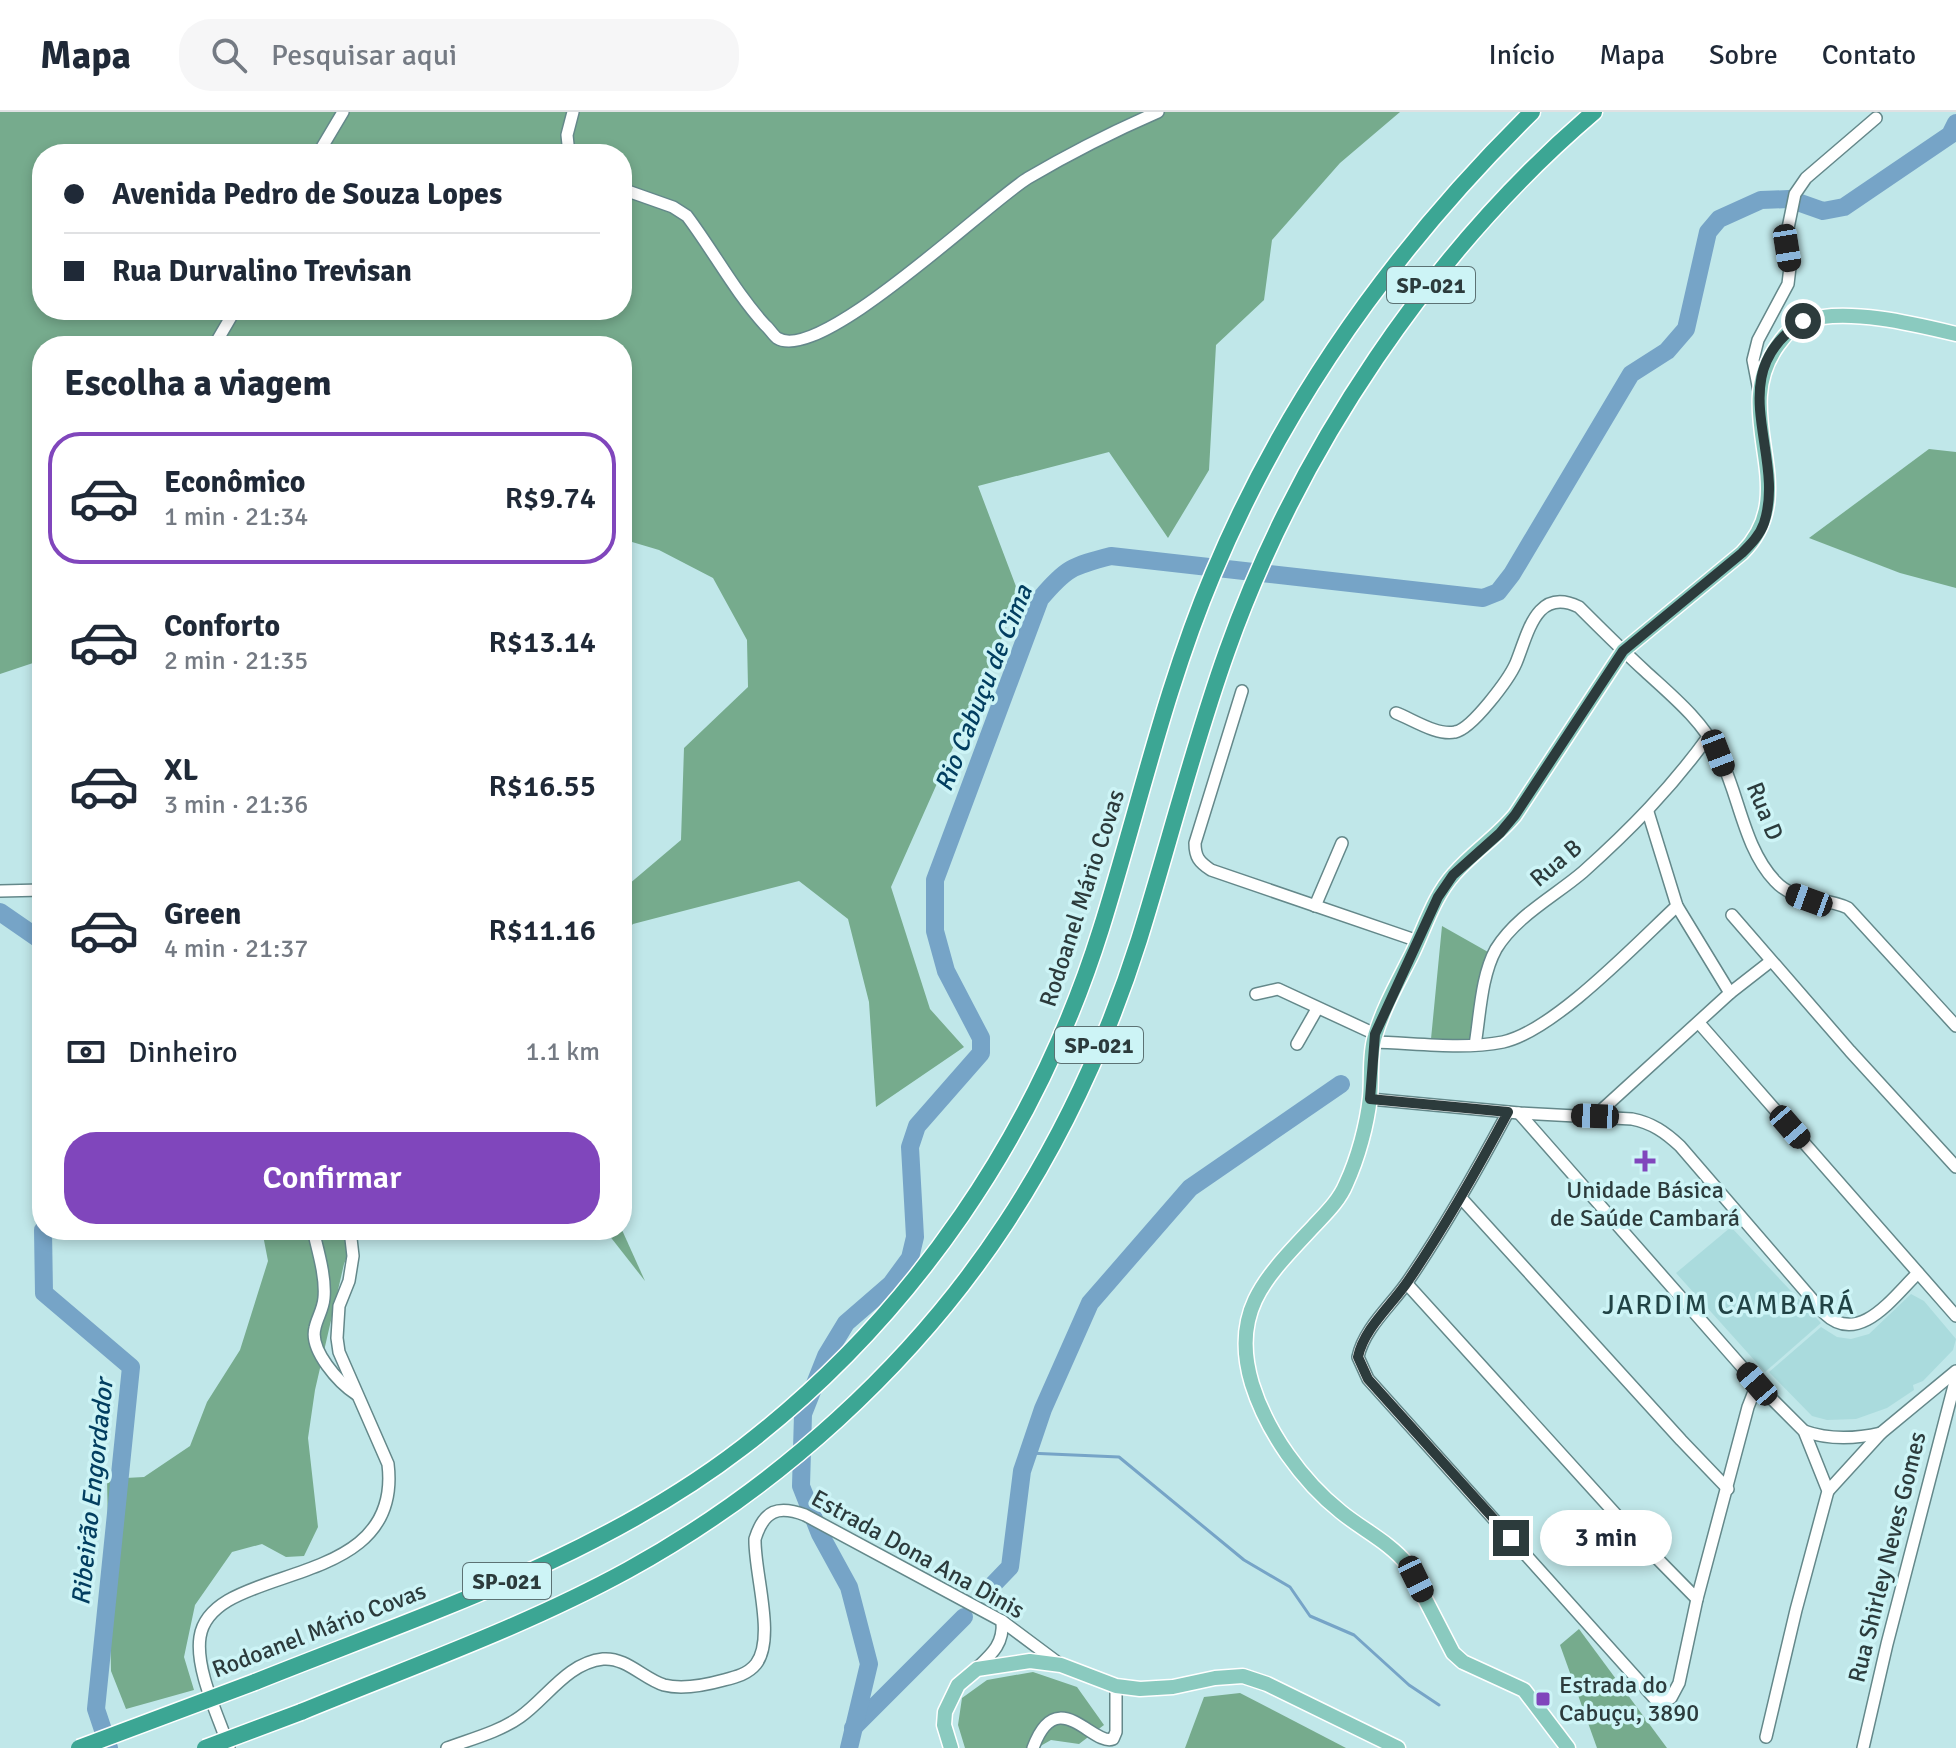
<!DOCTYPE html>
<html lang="pt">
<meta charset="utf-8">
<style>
:root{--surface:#fff;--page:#f6f6f7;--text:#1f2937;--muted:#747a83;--line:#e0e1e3;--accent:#8046bc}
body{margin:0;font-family:Signika,sans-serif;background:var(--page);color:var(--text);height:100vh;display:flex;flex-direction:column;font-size:30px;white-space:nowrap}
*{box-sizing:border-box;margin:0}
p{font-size:26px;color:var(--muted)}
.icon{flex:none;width:44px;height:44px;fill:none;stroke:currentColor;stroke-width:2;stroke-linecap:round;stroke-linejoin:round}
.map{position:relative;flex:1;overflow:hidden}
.drawer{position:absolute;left:32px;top:224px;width:600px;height:904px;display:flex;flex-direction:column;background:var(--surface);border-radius:32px;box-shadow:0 4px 12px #0003}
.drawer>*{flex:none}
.hud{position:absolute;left:32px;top:32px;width:600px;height:176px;border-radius:32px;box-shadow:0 4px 12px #0003;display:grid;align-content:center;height:176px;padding:0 32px;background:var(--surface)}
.end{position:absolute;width:36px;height:36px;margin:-18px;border:10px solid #2c3b3c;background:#fff;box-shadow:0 0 0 4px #fff}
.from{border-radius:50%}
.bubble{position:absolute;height:56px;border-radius:28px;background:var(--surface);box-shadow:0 4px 12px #0003;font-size:26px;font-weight:600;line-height:56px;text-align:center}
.car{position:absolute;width:24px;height:48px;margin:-24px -12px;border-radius:10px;box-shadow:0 0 6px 2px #0007;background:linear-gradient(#222 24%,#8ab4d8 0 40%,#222 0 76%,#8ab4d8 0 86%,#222 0)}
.hud b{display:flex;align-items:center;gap:28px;height:76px;font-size:30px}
.hud b+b{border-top:2px solid var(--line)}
.hud i{width:20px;height:20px;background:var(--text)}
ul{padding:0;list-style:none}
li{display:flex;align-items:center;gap:24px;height:132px;margin:0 16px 12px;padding:0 16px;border:4px solid transparent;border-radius:32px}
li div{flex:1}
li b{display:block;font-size:30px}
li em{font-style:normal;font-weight:600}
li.selected{border-color:var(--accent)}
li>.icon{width:72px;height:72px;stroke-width:1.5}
h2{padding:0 32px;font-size:36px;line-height:96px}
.pay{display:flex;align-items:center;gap:20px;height:88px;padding:0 32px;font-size:30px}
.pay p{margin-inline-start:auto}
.cta{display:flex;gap:16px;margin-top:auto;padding:16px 32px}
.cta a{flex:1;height:92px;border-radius:32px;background:var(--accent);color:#fff;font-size:32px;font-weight:600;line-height:92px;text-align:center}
header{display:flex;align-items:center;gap:48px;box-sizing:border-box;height:112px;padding:0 40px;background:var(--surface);border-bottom:2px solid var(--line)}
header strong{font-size:38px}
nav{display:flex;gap:44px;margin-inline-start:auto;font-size:28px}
.search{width:560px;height:72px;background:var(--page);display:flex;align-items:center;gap:20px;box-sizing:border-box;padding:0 28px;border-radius:32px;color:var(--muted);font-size:30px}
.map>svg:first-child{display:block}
.built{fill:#aadbdd}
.forest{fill:#76ab8d;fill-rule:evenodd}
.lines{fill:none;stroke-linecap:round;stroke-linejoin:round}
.stream{stroke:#76a4c7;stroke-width:3}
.river{stroke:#76a4c7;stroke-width:18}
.minor-casing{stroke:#64888a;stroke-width:14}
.major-casing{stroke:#fff;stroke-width:17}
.highway-casing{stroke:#fff;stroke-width:19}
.minor{stroke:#fff;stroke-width:11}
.major{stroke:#8acabf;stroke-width:14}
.highway{stroke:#3ca694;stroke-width:16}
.highway-bridge-casing{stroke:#fff;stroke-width:19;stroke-linecap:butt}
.highway-bridge{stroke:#3ca694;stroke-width:16}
.route{stroke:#2c3b3c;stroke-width:10}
.poi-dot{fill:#8046bc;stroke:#cdf4f6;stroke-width:3}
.labels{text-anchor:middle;stroke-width:7;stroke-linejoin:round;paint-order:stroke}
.shield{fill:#cdf4f6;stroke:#5c7274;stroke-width:2}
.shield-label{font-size:22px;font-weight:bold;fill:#2c3b3c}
.street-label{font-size:24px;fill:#2c3b3c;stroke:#cdf4f6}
.poi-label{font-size:24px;fill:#2c3b3c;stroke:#cdf4f6}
.water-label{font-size:26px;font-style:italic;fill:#023e60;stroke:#cdf4f6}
.quarter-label{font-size:28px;letter-spacing:2px;fill:#214345;stroke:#cdf4f6}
</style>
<header>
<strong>Mapa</strong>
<div class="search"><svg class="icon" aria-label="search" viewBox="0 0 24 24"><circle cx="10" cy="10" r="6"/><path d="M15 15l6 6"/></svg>Pesquisar aqui</div>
<nav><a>Início</a><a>Mapa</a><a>Sobre</a><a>Contato</a></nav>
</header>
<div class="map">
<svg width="1956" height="1636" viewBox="0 0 1956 1636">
<rect width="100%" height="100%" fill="#c0e7e9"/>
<!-- built -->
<g class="built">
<polygon points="1731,1115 1821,1211 1765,1260 1676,1161"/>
<polygon points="1911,1182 1924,1189 1956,1227 1953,1238 1923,1269 1913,1273 1914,1278 1887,1296 1856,1307 1827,1308 1812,1304 1769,1260 1821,1215 1837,1225 1851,1227 1869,1222"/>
</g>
<!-- forest -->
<g class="forest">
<path d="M0 0H1400L1340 51 1272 128 1264 188 1216 233 1209 358 1168 426 1109 340 978 374 1020 485 891 775 930 897 964 935 876 995 869 890 848 807 799 769 633 812 622 823V778L681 728 684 636 748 575 747 528 713 466 659 438 622 427V234H42V548L0 562ZM42 42H622V198H42Z"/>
<polygon points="1929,337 1956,340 1956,476 1900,461 1809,426"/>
<polygon points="1442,814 1488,840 1477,881 1470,927 1431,927"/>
<polygon points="262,1118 358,1118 344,1152 315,1278 308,1326 318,1415 304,1444 286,1445 262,1432 232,1440 195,1493 184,1545 194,1578 126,1597 111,1559 107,1367 144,1365 190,1334 207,1290 240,1238 268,1149"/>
<polygon points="605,1118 622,1118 645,1169"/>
<polygon points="1579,1517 1667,1636 1597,1636 1560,1533"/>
<polygon points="1033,1560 1077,1575 1104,1613 1079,1632 1051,1628 1037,1636 965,1636 958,1613 962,1586 987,1568"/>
<polygon points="1240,1581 1346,1636 1185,1636 1204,1585"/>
</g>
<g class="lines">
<!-- stream -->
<polyline class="stream" points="1028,1341 1119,1345 1244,1448 1290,1475 1310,1504 1354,1523 1409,1573 1439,1593"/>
<!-- river -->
<g class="river">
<polyline points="0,800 42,829"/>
<polyline points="43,1118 44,1181 131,1255 96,1597 109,1636"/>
<polyline points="986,1480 1010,1455 1022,1359 1043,1297 1090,1191 1190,1076 1341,972"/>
<polyline points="853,1616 964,1505"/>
<path d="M849 1636 869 1552 849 1475 820 1422 801 1374 803 1302 826 1244 846 1211 891 1172 910 1146 915 1125 910 1035 917 1014 981 941V926L946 859 935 819V768L1040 487C1066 456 1072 454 1111 444L1483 486 1498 480 1512 462 1631 262 1667 239 1686 217 1708 120 1719 107 1761 88 1789 87 1823 99 1844 95 1950 23 1956 11"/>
</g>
<!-- minor casing -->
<g class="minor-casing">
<g id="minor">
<polyline points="318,42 343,0"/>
<polyline points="569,42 567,23 573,0"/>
<path d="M622 77 673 95 687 104C714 140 735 180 765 213 769 216 773 223 777 226 820 253 987 91 1028 66 1069 42 1114 19 1158 0"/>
<polyline points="214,234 235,198"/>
<polyline points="1759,279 1753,248 1758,228 1788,172 1790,155 1787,121 1795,82 1806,66 1876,6"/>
<path d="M1242 579 1195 731C1195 745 1199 750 1211 758L1418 829"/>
<path d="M1396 601C1412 607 1437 624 1455 620 1472 617 1509 567 1516 551 1528 522 1536 474 1579 495 1601 517 1622 538 1645 559 1671 583 1702 608 1718 641 1739 681 1743 735 1775 769 1795 791 1823 784 1848 796L1956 914"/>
<polyline points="1648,700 1677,794 1730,881"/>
<polyline points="0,779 42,778"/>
<polyline points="1315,794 1342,731"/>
<polyline points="1732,803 1850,939 1956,1055"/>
<polyline points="1256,882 1278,877 1375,922"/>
<polyline points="1699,911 1956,1204"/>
<path d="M1373 930C1415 931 1462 938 1503 930 1554 919 1637 831 1677 794"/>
<polyline points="1297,932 1317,897"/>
<path d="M1475 933C1480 903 1481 864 1496 837 1516 804 1555 784 1583 760 1631 717 1671 676 1708 625"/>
<path d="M1370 987 1519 1001 1632 1007C1652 1011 1665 1020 1680 1034L1824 1201C1859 1235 1893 1185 1918 1161"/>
<path d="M1508 1000C1477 1058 1445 1115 1408 1169 1392 1193 1364 1216 1358 1245L1368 1267 1656 1588 1671 1586 1679 1571 1697 1487 1748 1295 1757 1272"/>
<polyline points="1519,1001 1757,1272 1804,1319 1828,1379 1796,1498 1766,1625"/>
<polyline points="1595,1004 1730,881 1771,849"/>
<polyline points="1462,1087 1681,1328 1728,1377"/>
<path d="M313 1118C318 1139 326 1165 324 1186 323 1198 317 1206 315 1216 309 1238 339 1271 356 1282"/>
<polyline points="1407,1172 1640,1429 1697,1487"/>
<path d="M1804 1319C1829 1328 1855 1327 1881 1321"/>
<polyline points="1828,1379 1881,1321 1956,1259"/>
<path d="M977 1556C993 1541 1004 1531 1002 1509"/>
<path d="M229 1636C219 1605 195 1558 200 1525 212 1448 404 1483 388 1352L339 1240 337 1226 339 1194 349 1169 353 1144 350 1118"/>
<path d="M447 1636C471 1627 499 1620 520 1605 547 1586 567 1551 603 1547 626 1545 644 1567 664 1573 683 1578 706 1573 724 1568 736 1565 748 1562 756 1552 776 1526 754 1460 755 1427 764 1398 778 1393 805 1403L1002 1509 1061 1553"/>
<path d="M1033 1636C1057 1570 1093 1635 1113 1627L1116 1620V1574"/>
<polyline points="1863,1636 1887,1532 1956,1266"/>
</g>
</g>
<!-- major casing -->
<g class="major-casing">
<g id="major">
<polyline points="951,1636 944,1613 945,1600 958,1573 977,1557 1030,1549 1061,1553 1116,1574 1140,1577 1173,1575 1215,1566 1243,1564 1267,1572 1398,1636"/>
<path d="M1568 1636 1524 1578 1463 1550 1453 1541 1407 1452C1389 1430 1363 1418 1341 1400 1302 1369 1267 1320 1252 1272 1230 1199 1266 1165 1313 1115 1325 1102 1339 1089 1346 1072 1358 1046 1367 1013 1370 985 1372 965 1369 943 1375 924 1383 896 1399 868 1412 842 1425 815 1434 784 1454 762 1473 740 1497 725 1515 703L1623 539 1742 441C1805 378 1727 303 1778 233 1785 223 1793 213 1805 209 1845 195 1915 212 1956 222"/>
</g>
</g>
<!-- highway casing -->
<g class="highway-casing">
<g id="highway">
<path d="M255 1570C422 1503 599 1446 743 1335 913 1204 1037 1021 1101 817 1138 699 1165 576 1213 462 1286 287 1398 132 1532 0"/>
<path d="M301 1600C410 1555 524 1515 628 1458 777 1376 913 1253 1006 1111 1063 1024 1108 926 1139 828 1169 732 1193 634 1227 539 1298 338 1432 138 1594 0"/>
</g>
</g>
<!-- minor -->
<use href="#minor" class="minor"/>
<!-- major -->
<use href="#major" class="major"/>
<!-- highway -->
<use href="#highway" class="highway"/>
<!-- highway-bridge casing -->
<g class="highway-bridge-casing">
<g id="highway-bridge">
<polyline points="79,1636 255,1570"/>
<polyline points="205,1636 301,1600"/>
</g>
</g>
<!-- highway-bridge -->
<use href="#highway-bridge" class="highway-bridge"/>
</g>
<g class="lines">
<!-- route -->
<path class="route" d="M1511 1426 1368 1267 1358 1245C1364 1216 1392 1193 1408 1169 1445 1115 1477 1058 1508 1000L1370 987 1375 922 1438 785 1453 763 1500 721 1515 703 1623 539 1742 441C1751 432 1760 423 1764 411 1787 342 1719 263 1803 209"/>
</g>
<!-- markers -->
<g class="poi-dot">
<path d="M1641 1037h8v8h8v8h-8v8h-8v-8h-8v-8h8z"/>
<rect x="1535" y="1579" width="16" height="16" rx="4"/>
</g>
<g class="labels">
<!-- shield labels -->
<g class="shield">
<rect x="1387" y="155" width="88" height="36" rx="6"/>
<rect x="1055" y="915" width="88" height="36" rx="6"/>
<rect x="463" y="1451" width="88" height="36" rx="6"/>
</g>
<g class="shield-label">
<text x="1431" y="181">SP-021</text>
<text x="1099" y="941">SP-021</text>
<text x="507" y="1477">SP-021</text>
</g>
<!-- street labels -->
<g class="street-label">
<text transform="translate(1765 699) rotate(68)" y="8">Rua D</text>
<text transform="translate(1556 751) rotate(-40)" y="8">Rua B</text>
<text transform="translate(1082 786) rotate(-72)" y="8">Rodoanel Mário Covas</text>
<text transform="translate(918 1442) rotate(29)" y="8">Estrada Dona Ana Dinis</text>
<text transform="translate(1887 1445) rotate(-76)" y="8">Rua Shirley Neves Gomes</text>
<text transform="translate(319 1518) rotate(-21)" y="8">Rodoanel Mário Covas</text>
</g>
<!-- poi labels -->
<g class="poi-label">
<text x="1645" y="1086">Unidade Básica<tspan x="1645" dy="28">de Saúde Cambará</tspan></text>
<text x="1559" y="1581" text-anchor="start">Estrada do<tspan x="1559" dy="28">Cabuçu, 3890</tspan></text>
</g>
<!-- water labels -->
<g class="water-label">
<text transform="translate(983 576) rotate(-68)" y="9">Rio Cabuçu de Cima</text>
<text transform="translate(92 1380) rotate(-84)" y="9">Ribeirão Engordador</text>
</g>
<!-- quarter labels -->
<g class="quarter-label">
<text x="1729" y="1202">JARDIM CAMBARÁ</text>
</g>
</g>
</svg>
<i class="end from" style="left:1803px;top:209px"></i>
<i class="end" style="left:1511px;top:1426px"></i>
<div class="bubble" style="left:1540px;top:1398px;width:132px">3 min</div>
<i class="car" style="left:1787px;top:136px;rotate:171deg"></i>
<i class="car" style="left:1718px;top:641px;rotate:159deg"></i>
<i class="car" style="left:1809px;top:788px;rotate:290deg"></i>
<i class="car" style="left:1595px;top:1004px;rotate:272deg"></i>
<i class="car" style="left:1790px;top:1015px;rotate:139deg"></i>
<i class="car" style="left:1757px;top:1272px;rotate:319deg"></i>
<i class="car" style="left:1416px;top:1467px;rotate:154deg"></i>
<div class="hud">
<b><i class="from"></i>Avenida Pedro de Souza Lopes</b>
<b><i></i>Rua Durvalino Trevisan</b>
</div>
<section class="drawer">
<h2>Escolha a viagem</h2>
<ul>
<li class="selected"><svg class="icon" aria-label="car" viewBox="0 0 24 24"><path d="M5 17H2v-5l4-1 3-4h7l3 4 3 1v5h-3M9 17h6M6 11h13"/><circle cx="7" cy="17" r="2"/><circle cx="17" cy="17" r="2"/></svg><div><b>Econômico</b><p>1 min · 21:34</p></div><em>R$9.74</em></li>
<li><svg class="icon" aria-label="car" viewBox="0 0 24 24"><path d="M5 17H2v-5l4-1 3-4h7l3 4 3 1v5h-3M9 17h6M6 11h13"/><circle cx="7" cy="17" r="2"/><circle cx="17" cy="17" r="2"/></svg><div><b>Conforto</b><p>2 min · 21:35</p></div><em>R$13.14</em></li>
<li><svg class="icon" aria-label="car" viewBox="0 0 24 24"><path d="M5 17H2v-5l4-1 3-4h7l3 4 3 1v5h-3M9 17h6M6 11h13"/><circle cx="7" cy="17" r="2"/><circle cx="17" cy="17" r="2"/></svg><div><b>XL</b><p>3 min · 21:36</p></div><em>R$16.55</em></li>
<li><svg class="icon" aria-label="car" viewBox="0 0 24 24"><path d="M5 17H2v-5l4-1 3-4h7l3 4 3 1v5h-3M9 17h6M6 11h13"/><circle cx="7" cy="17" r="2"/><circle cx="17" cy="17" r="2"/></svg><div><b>Green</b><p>4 min · 21:37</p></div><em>R$11.16</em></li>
</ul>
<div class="pay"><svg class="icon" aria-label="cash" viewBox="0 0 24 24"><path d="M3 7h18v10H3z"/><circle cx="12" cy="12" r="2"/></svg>Dinheiro<p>1.1 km</p></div>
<div class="cta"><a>Confirmar</a></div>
</section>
</div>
